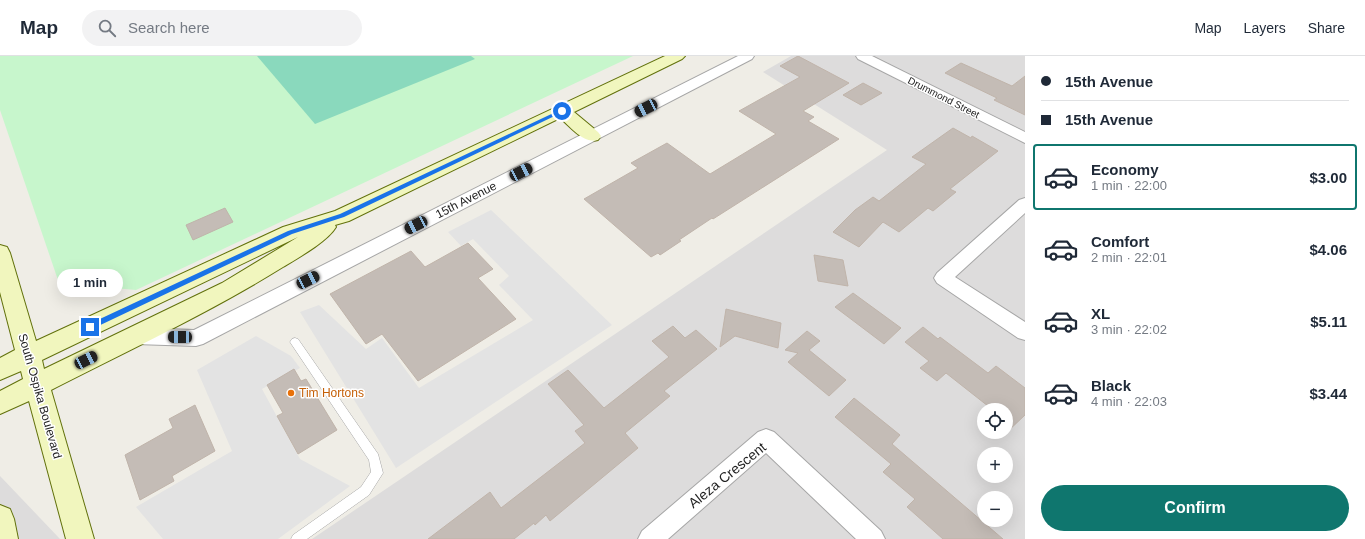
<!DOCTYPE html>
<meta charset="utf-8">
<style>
:root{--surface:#fff;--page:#f2f2f3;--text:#1f2937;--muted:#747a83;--line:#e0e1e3;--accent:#0f766e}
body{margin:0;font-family:Helvetica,sans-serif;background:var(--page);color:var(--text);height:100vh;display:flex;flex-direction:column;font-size:15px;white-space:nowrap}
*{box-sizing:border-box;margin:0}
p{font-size:13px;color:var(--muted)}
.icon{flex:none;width:22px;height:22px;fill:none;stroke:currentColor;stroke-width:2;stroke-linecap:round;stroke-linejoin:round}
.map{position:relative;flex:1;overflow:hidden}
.drawer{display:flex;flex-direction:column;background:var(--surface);width:340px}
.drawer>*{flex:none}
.guide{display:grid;align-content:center;height:88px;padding:0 16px;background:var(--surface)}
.controls{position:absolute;left:977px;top:347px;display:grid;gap:8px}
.controls a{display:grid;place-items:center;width:36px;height:36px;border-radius:50%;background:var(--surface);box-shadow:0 4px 16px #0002;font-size:20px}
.end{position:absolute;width:18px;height:18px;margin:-9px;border:5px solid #1a73e8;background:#fff;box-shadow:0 0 0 2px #fff}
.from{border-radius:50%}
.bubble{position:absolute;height:28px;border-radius:14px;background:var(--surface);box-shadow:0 4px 16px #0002;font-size:13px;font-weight:700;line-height:28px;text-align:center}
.car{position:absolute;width:12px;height:24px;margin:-12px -6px;border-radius:5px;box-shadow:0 0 3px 1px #0007;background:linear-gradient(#222 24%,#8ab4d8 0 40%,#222 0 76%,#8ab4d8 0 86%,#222 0)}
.guide b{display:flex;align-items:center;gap:14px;height:38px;font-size:15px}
.guide b+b{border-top:1px solid var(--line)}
.guide i{width:10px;height:10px;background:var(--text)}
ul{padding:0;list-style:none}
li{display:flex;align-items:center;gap:12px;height:66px;margin:0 8px 6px;padding:0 8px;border:2px solid transparent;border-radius:4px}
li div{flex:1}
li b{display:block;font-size:15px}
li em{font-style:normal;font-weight:700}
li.selected{border-color:var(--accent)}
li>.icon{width:36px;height:36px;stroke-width:1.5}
.primary-button{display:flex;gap:8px;margin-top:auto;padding:8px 16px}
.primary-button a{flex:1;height:46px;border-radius:24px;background:var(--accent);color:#fff;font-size:16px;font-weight:700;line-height:46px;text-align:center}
header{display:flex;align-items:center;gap:24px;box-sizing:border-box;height:56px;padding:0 20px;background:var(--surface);border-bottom:1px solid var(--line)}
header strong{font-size:19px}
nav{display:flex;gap:22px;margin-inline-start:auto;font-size:14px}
.search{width:280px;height:36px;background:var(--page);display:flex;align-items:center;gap:10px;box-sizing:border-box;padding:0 14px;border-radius:22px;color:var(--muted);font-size:15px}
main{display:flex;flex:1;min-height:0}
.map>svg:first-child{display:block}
.residential{fill:#dddcdc;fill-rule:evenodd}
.park{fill:#c7f6cc}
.pitch{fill:#8ad9bd}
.parking{fill:#e3e3e3}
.building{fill:#c4bcb6;stroke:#c0b4aa}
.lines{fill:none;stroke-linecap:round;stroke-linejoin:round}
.service-casing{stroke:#a6a6a6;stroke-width:1}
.minor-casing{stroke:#a6a6a6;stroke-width:2}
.secondary-casing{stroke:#62710c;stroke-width:2}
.service{fill:#fff;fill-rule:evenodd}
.minor{fill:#fff;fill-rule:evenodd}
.secondary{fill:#f1f6be;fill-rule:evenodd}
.route{fill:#1a73e8}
.food-dot{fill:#e8710a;stroke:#fff;stroke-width:1.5}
.labels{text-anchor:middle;stroke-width:3;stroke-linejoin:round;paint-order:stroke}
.far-street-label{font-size:10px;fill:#1f1f1f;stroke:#fff}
.street-label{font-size:12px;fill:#1f1f1f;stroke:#fff}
.food-label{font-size:12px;fill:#c56008;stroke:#fff;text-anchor:start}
.near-street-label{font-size:14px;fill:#1f1f1f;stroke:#fff}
</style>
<header>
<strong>Map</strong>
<div class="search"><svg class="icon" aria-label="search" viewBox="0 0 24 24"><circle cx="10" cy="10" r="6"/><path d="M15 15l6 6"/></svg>Search here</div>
<nav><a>Map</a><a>Layers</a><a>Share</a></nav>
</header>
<main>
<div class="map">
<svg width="1025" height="483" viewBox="0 0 1025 483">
<rect width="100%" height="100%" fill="#efede6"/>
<!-- residential -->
<g class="residential">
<path d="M791 0H1025V483H312L887 94 763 16ZM984 354H1006V376H984ZM984 398H1006V420H984ZM984 442H1006V464H984Z"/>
<polygon points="0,420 60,483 0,483"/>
</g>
<!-- park -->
<polygon class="park" points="0,0 633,0 136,234 59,227 0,54"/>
<!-- pitch -->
<polygon class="pitch" points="257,0 471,0 475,3 315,68"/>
<!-- parking -->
<g class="parking">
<polygon points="491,154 612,269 396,412 300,256 319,249 366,293 382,282 419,332 533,264 499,229 509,220 473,183 461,190 448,176"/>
<polygon points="256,280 291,300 300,312 262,333 300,403 350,430 278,483 163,483 136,451 232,395 197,314"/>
</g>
<!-- building -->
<g class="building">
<polygon points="798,0 849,27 803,55 814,61 808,65 839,83 713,163 712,162 679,184 681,185 660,199 658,197 651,201 584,143 638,112 631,107 667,87 710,118 776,78 739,55 800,21 780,10"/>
<polygon points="961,7 1012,30 1025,20 1025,59 994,44 997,42 945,17"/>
<polygon points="863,27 882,37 861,49 843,39"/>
<polygon points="953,72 971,82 972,80 998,95 950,133 956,136 933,155 928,152 899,176 883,166 859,191 833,176 855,154 873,141 879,145 926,108 912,101"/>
<polygon points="225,152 233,166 193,184 186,169"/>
<polygon points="468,187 493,213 478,222 516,263 418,325 382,278 366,288 330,238 411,195 425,211"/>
<polygon points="814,199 843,204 848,230 818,225"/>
<polygon points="853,237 901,272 884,288 835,251"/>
<polygon points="726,253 781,267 778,292 735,280 720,291"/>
<polygon points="673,270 685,282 696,274 717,293 664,335 670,340 625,377 638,392 550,465 546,459 535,469 534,467 514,483 428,483 490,436 501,452 585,387 575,375 584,369 548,328 568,314 604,352 669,301 652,285"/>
<polygon points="923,271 938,283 940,281 988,317 996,310 1025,332 1025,359 1006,377 1006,354 993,354 946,317 937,325 920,312 929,305 905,286"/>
<polygon points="807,275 820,285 809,294 846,324 829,340 788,306 798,297 785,294"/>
<polygon points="294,313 301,325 306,323 337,374 298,398 277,360 283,357 267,329"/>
<polygon points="854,342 900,379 892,388 1003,483 943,483 907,451 915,443 883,416 891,408 835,361"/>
<polygon points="195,349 215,395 172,420 174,425 140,444 125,399 173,372 169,363"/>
</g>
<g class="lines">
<!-- service casing -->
<g class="service-casing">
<polygon id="service" points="295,282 298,283 378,398 383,417 369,439 307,483 291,483 293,479 361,431 371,416 369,404 292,289 290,286 292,283"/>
</g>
<!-- minor casing -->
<g class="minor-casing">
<g id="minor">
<polygon points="738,0 754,0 752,3 203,288 196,290 135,288 128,286 126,280 128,274 135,272 194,274"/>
<polygon points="856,0 872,0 1025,76 1025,87 858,3"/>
<polygon points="1025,142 1025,157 955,221 1025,266 1025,284 1018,282 937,227 934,222 937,217 1019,144"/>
<polygon points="766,373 774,376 881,475 885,483 856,483 766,397 668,483 638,483 642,475 758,376"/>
</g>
</g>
<!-- secondary casing -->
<g class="secondary-casing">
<g id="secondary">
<path d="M665 0H685L682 3 574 56 598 76 601 80 598 84C583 88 571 71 560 62L349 165 335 169 336 171C328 185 298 202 283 211 209 257 129 294 51 334L94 483H66L29 345 0 358V335L23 323 21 315 0 324V302L15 294 0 236V189L7 191 10 197 36 285 283 171 335 155ZM298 181 222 227 44 313 42 304Z"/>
<polygon points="0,449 10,453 14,463 18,483 0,483"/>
</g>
</g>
<!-- service -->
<use href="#service" class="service"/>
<!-- minor -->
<use href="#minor" class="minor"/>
<!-- secondary -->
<use href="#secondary" class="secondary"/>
</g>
<!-- route -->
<polygon class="route" points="562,53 564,55 563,56 344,161 292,178 92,273 90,274 86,271 87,269 288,175 340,158"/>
<!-- markers -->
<circle class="food-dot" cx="291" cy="337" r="4"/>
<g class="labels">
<!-- far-street labels -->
<g class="far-street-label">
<text transform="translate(944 41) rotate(27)" y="4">Drummond Street</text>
</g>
<!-- street labels -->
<g class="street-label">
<text transform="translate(466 144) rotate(-27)" y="4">15th Avenue</text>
<text transform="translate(40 340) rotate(74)" y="4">South Ospika Boulevard</text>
</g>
<!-- food labels -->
<g class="food-label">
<text x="299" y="341">Tim Hortons</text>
</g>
<!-- near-street labels -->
<g class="near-street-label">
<text transform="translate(727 419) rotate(-39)" y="5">Aleza Crescent</text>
</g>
</g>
</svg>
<div class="controls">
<a><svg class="icon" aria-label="locate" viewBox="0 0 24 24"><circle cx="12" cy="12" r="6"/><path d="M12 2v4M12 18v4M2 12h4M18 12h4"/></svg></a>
<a>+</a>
<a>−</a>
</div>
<i class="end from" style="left:562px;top:55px"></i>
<i class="end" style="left:90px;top:271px"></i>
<div class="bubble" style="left:57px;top:213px;width:66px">1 min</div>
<i class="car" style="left:646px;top:52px;rotate:243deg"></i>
<i class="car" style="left:521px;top:116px;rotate:63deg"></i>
<i class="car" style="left:416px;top:169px;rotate:243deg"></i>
<i class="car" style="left:308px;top:224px;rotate:63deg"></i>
<i class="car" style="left:180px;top:281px;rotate:271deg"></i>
<i class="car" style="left:86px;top:304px;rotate:64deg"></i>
</div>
<section class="drawer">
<div class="guide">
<b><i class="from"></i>15th Avenue</b>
<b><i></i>15th Avenue</b>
</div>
<ul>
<li class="selected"><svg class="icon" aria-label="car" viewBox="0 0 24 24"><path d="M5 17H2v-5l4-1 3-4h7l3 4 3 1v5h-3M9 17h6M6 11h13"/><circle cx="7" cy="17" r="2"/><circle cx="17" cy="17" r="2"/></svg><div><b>Economy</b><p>1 min · 22:00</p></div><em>$3.00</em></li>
<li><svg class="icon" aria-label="car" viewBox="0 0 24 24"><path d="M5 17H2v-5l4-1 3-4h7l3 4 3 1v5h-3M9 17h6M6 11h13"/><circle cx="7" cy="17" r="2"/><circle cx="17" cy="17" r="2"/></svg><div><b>Comfort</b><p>2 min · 22:01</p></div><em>$4.06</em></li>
<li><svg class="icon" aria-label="car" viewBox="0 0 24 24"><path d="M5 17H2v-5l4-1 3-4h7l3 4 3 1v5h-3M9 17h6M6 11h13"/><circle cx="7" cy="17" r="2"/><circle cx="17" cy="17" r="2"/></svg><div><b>XL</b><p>3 min · 22:02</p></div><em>$5.11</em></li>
<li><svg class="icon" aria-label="car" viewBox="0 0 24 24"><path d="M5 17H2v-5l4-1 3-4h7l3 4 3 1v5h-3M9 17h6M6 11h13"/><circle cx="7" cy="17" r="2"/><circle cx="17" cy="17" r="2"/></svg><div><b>Black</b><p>4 min · 22:03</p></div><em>$3.44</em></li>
</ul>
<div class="primary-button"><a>Confirm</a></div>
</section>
</main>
